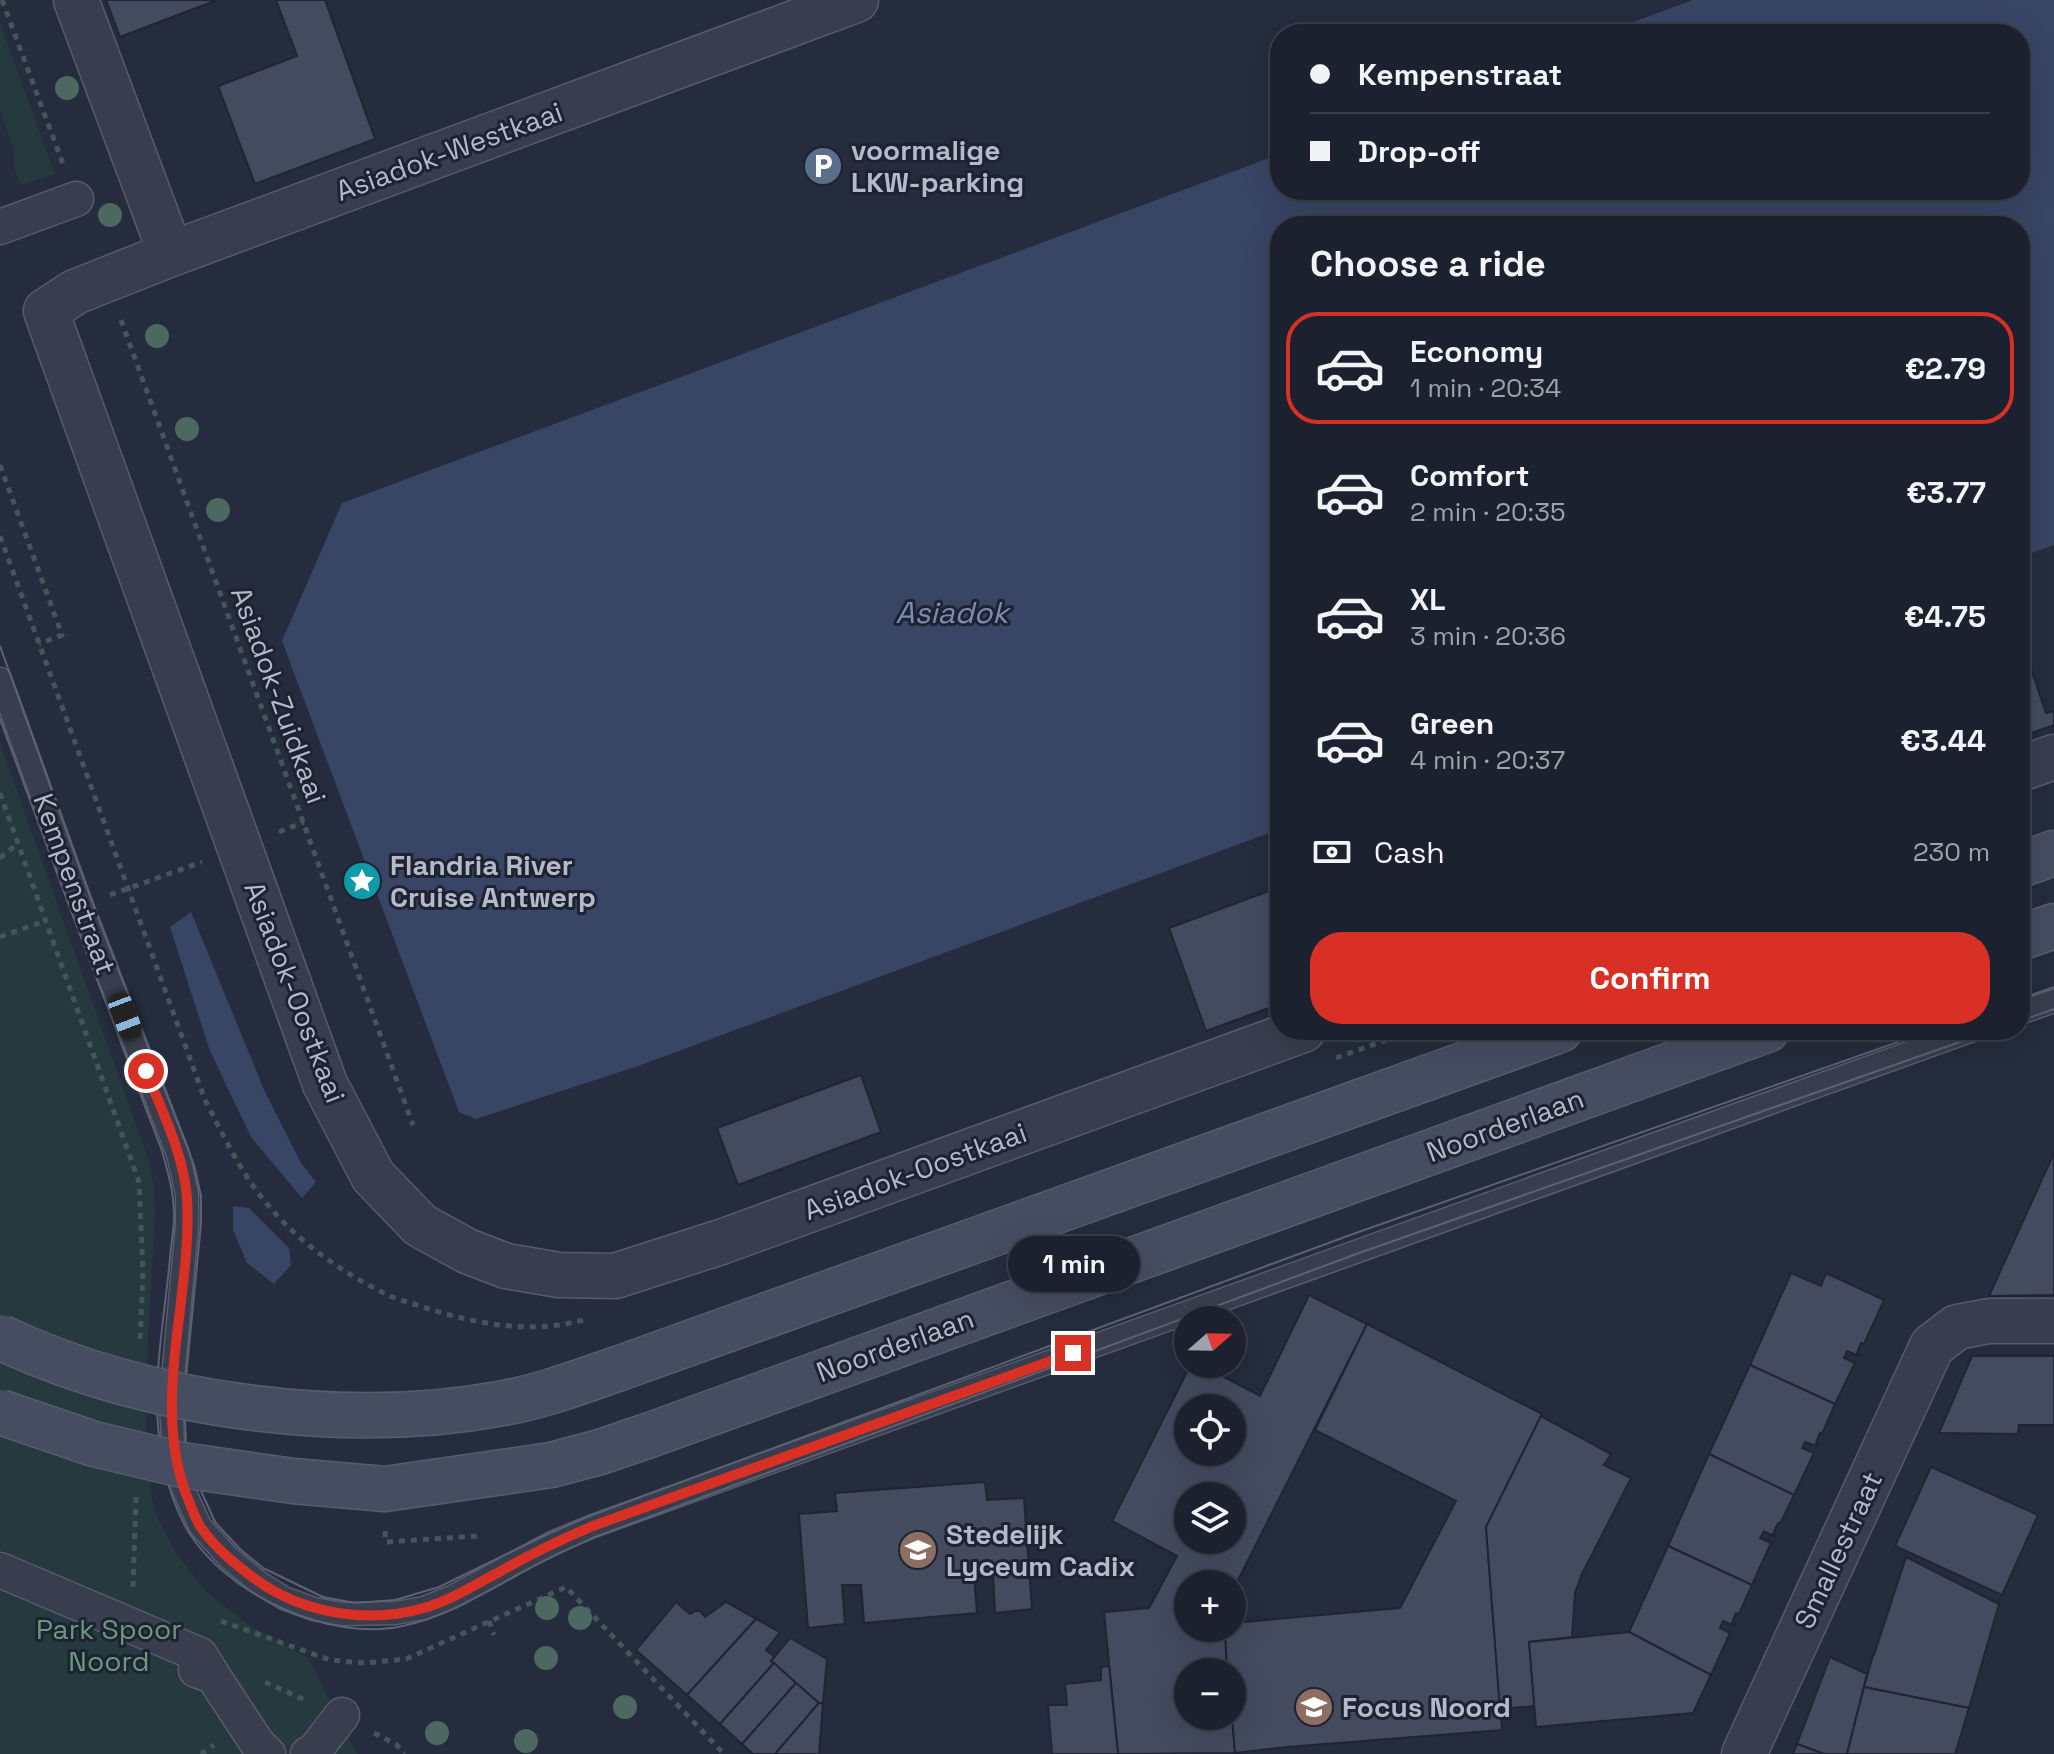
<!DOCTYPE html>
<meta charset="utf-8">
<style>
:root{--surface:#1b212e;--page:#242936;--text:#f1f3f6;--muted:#a0a3aa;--line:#393e4a;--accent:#d93025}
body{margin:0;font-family:"Space Grotesk",sans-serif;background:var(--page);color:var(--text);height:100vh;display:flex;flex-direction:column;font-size:30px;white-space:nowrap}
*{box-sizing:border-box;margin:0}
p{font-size:26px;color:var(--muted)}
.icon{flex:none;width:44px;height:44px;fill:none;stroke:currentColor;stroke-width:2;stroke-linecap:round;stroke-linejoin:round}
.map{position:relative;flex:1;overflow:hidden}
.sheet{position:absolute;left:1270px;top:216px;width:760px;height:824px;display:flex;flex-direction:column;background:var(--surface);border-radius:32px;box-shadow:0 8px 32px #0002,0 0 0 2px var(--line)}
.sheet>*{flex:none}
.guide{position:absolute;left:1270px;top:24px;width:760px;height:176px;border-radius:32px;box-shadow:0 8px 32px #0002,0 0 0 2px var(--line);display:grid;align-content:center;height:176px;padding:0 40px;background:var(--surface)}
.needle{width:52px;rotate:70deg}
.tools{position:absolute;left:1174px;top:1306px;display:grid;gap:16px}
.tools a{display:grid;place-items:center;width:72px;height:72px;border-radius:50%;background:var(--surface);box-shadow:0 8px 32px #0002,0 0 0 2px var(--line);font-size:40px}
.end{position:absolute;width:36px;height:36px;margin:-18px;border:10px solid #d93025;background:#fff;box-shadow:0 0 0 4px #fff}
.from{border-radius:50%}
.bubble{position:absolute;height:56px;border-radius:28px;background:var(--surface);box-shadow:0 8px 32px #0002,0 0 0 2px var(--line);font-size:26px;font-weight:700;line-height:56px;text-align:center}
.car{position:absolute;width:24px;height:48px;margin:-24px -12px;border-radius:10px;box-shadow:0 0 6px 2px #0007;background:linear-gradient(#222 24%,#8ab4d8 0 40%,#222 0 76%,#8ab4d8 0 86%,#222 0)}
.guide b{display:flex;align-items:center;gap:28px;height:76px;font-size:30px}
.guide b+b{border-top:2px solid var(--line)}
.guide i{width:20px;height:20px;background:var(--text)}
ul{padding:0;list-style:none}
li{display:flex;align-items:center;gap:24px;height:112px;margin:0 16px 12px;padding:0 24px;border:4px solid transparent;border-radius:32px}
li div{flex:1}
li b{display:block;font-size:30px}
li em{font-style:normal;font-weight:700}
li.on{border-color:var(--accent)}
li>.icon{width:72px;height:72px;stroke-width:1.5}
h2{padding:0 40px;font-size:36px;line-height:96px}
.pay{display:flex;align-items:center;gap:20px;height:88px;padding:0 40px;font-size:30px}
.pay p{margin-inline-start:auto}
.button{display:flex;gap:16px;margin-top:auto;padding:16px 40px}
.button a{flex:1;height:92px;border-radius:32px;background:var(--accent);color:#fff;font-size:32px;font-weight:700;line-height:92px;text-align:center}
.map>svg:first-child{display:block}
.green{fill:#26393e}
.water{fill:#394564}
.building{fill:#444b5f;stroke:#1f2534;stroke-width:2;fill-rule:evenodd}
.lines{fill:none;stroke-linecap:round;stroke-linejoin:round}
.service-casing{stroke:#565c6b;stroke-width:25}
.pedestrian-casing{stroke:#565c6b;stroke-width:37}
.minor-casing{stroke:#565c6b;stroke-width:47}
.secondary-casing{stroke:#565c6b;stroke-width:47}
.path{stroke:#44565b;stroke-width:5;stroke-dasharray:6 6;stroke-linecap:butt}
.service{stroke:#383e4d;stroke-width:22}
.pedestrian{stroke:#383e4d;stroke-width:34}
.minor{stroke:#383e4d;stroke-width:44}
.secondary{stroke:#464d60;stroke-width:44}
.tram{stroke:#5a6274;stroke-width:2}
.secondary-bridge-casing{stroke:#565c6b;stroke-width:47;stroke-linecap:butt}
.secondary-bridge{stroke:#464d60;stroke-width:44}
.tree{fill:#4c6860}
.route{stroke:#d93025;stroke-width:10}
.labels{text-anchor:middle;stroke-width:6;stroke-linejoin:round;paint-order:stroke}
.poi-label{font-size:28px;font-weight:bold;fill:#b4bac8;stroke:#1d2332;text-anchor:start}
.street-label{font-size:28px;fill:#b4bac8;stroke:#1d2332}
.park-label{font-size:28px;fill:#6c997c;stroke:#1d2332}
.water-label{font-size:30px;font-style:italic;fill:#7c8cb0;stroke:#1d2332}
</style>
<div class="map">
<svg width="2054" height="1754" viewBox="0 0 2054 1754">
<rect width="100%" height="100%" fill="#242c3d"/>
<!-- green -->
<g class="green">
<polygon points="0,23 55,174 21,185 14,168 14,149 0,111"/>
<polygon points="0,743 150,1164 154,1188 155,1213 148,1338 146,1431 152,1500 160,1523 177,1554 206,1592 249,1625 308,1658 357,1754 0,1754"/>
</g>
<!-- water -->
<g class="water">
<polygon points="1693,0 2054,0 2054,545 2020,557 2020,226 1280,226 1280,829 638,1066 476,1119 459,1112 282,641 342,503 1280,154 1280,190 2020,190 2020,34 1601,34"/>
<polygon points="191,912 265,1092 301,1163 316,1182 302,1198 251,1137 210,1051 170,927"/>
<polygon points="233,1206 249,1208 289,1248 291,1265 274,1284 247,1263 233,1230"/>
</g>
<!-- building -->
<g class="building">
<polygon points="106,0 217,0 120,37"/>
<polygon points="276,0 325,0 375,139 255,184 218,86 297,56"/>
<polygon points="2032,672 2046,713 2054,711 2054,725 2020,737 2020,677"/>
<polygon points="1280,887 1280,1004 1206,1031 1169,928"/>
<polygon points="861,1075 881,1132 738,1185 717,1128"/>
<polygon points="2054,1153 2054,1295 1989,1296"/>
<polygon points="1791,1273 1821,1286 1826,1273 1884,1300 1864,1344 1861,1343 1857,1353 1859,1355 1859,1356 1847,1351 1844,1358 1855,1363 1835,1404 1750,1365"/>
<path d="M1309 1295 1367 1324 1232 1592V1584H1188V1628H1225L1227 1672H1188V1716H1232L1235 1753 1118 1754 1104 1612 1149 1608 1177 1556 1112 1521 1191 1364H1196L1205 1369 1207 1365 1216 1369 1214 1372 1260 1396ZM1188 1408H1232V1452H1188ZM1188 1496H1232V1540H1188Z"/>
<polygon points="1367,1324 1542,1414 1486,1527 1502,1730 1287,1747 1235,1753 1232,1716 1232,1672 1227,1672 1225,1628 1232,1628 1232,1623 1400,1608 1456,1501 1315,1430"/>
<polygon points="1972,1356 2054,1356 2054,1425 2019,1425 2018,1434 1939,1433"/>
<polygon points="1750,1365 1835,1404 1822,1434 1820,1433 1816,1443 1818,1445 1817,1446 1805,1442 1802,1448 1814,1453 1794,1495 1709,1454"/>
<polygon points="1541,1416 1611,1454 1604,1465 1631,1478 1582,1574 1575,1593 1572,1637 1529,1642 1535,1706 1500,1709 1486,1527"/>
<polygon points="1709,1454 1794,1495 1780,1524 1778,1523 1773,1534 1776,1535 1775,1537 1764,1531 1760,1538 1771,1543 1752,1585 1668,1546"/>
<polygon points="1931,1467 2038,1515 2002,1595 1895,1546"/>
<polygon points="985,1482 987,1500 1024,1498 1032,1609 995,1613 993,1574 974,1577 977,1613 864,1623 861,1585 842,1585 845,1624 808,1628 799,1514 837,1511 835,1493"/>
<polygon points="1668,1546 1752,1585 1739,1614 1736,1613 1732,1623 1735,1624 1735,1626 1723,1621 1720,1628 1730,1633 1711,1675 1629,1632"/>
<polygon points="1906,1557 1999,1604 1969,1708 1864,1687 1873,1655 1874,1655"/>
<polygon points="676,1602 690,1614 695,1611 700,1611 705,1617 726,1602 756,1619 687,1695 636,1650"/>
<polygon points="756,1619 780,1632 766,1650 775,1657 771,1661 774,1663 720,1724 687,1695"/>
<polygon points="1629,1632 1711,1675 1693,1713 1536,1727 1529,1642"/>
<polygon points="790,1638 827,1659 823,1703 819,1703 771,1661"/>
<polygon points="1830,1657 1867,1674 1847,1754 1824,1754 1797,1744"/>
<polygon points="774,1663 796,1683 742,1744 720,1724"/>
<polygon points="1109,1666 1118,1754 1052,1754 1048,1705 1067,1705 1065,1684 1101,1680 1101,1667"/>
<polygon points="796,1683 819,1703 775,1754 753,1754 742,1744"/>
<polygon points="1864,1687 1969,1708 1955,1754 1847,1754"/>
<polygon points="819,1703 823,1703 819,1754 775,1754"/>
<polygon points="1797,1744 1824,1754 1793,1754"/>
</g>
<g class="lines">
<!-- service casing -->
<g class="service-casing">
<g id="service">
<polyline points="0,679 82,906 178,1154 187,1194 187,1226 171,1399 173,1443 182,1486 200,1526 228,1557 257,1581 284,1598 314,1609 342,1614 395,1613 424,1608 452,1597 554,1542 593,1526 1973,1030"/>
<polyline points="2020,1013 2054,1001"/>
</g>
</g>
<!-- pedestrian casing -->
<g class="pedestrian-casing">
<g id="pedestrian">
<polyline points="0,227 76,199"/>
<polyline points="0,1570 200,1655 213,1676"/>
<polyline points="196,1670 213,1676 257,1743 268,1754"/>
<polyline points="308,1754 315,1750 342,1715"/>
</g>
</g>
<!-- minor casing -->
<g class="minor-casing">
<g id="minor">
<polyline points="76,0 171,254"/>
<polyline points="856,0 171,254 75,292 46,311 325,1084 373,1176 420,1225 467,1251 506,1266 559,1275 615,1276 721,1242 1303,1030"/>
<polyline points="2020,769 2054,757"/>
<polyline points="1744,1754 1932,1346 1957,1327 1989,1321 2054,1321"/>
</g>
</g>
<!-- secondary casing -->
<g class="secondary-casing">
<g id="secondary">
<polyline points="2020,865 2054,853"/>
<polyline points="2020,938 2054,926"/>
<polyline points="620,1368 1560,1030"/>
<polyline points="650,1435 1767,1030"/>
</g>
</g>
<!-- path -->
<g class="path">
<polyline points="2,0 63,164"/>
<polyline points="121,320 413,1125"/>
<polyline points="0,465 62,635 39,644"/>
<path d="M0 536 205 1100C224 1136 241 1174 268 1205 298 1242 347 1276 390 1296 400 1300 410 1303 420 1306 471 1323 529 1335 583 1320"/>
<polyline points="0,793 139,1182 143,1271 140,1343"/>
<polyline points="279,832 304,822"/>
<polyline points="0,858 18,843"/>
<polyline points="110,895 202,862"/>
<polyline points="0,937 45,921"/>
<polyline points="1336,1058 1414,1030"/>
<polyline points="385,1531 386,1542 478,1536"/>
<polyline points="133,1587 136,1497"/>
<polyline points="221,1621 330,1660 365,1663 406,1659 566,1587 724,1754"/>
<polyline points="489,1621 494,1635"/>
<polyline points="265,1682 307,1701"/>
<polyline points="374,1733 397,1745 404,1754"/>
<polyline points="201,1754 214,1745"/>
</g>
<!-- service -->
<use href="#service" class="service"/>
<!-- pedestrian -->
<use href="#pedestrian" class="pedestrian"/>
<!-- minor -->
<use href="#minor" class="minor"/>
<!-- secondary -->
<use href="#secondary" class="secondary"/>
<!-- tram -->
<g class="tram">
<polyline points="0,646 92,902 194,1165 201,1196 201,1224 184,1398 186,1442 197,1482 215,1522 240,1549 263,1568 323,1597 355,1603 395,1600 439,1587 550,1533 592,1515 1353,1234 1932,1030"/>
<path d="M0 719 71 911 162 1151C168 1172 174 1193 174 1216 174 1230 171 1244 170 1258 166 1302 158 1347 157 1391 156 1437 164 1490 188 1531 227 1595 329 1642 403 1626 445 1617 482 1594 519 1574 544 1560 569 1549 595 1537L1359 1253 1994 1030"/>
<polyline points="2020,999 2054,987"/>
<polyline points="2020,1021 2054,1009"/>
</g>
<!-- secondary-bridge casing -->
<g class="secondary-bridge-casing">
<g id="secondary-bridge">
<path d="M0 1337C146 1406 344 1433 504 1403 543 1396 582 1381 620 1368"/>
<polyline points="0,1412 94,1444 182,1465 293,1481 385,1489 551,1465 600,1452 650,1435"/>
</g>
</g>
<!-- secondary-bridge -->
<use href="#secondary-bridge" class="secondary-bridge"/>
</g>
<!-- trees -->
<g class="tree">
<circle cx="67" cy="88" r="12"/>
<circle cx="110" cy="215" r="12"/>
<circle cx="157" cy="336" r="12"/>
<circle cx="187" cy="429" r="12"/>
<circle cx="218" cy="510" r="12"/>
<circle cx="547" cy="1608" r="12"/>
<circle cx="580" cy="1618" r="12"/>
<circle cx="546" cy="1658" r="12"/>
<circle cx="625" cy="1707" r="12"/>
<circle cx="437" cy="1733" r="12"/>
<circle cx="526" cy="1741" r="12"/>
</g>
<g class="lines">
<!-- route -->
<path class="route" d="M146 1071C162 1111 184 1155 187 1198 193 1299 148 1407 190 1504 193 1511 196 1520 200 1526 215 1549 244 1572 267 1587 313 1615 372 1623 424 1608 452 1600 476 1584 501 1571 531 1554 562 1539 593 1526L1073 1353"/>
</g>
<!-- icons -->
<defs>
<g id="parking-disc" transform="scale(2)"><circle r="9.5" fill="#5c6f8a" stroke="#1d2332"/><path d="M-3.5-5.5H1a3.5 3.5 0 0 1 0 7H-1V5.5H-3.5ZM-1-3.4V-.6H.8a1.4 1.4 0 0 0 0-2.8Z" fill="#fff"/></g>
<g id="sight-disc" transform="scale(2)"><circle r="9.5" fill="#0f9aa8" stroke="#1d2332"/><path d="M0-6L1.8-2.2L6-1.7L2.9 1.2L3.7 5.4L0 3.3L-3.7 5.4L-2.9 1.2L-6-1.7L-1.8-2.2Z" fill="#fff"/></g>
<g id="school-disc" transform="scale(2)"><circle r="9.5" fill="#8d6e63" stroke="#1d2332"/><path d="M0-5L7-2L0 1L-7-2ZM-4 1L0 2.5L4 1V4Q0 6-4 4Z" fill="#fff"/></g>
</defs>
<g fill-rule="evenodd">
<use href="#parking-disc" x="823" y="166"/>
<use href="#sight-disc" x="362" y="881"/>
<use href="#school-disc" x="918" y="1550"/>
<use href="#school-disc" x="1314" y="1707"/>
</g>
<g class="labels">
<!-- poi labels -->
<g class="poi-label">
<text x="851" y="160">voormalige<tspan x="851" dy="32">LKW-parking</tspan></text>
<text x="390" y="875">Flandria River<tspan x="390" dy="32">Cruise Antwerp</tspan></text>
<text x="946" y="1544">Stedelijk<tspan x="946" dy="32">Lyceum Cadix</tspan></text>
<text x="1342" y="1717">Focus Noord</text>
</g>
<!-- street labels -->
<g class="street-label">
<text transform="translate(449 151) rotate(-20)" y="10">Asiadok-Westkaai</text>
<text transform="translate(279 695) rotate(70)" y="10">Asiadok-Zuidkaai</text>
<text transform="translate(75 884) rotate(70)" y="10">Kempenstraat</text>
<text transform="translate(295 992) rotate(69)" y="10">Asiadok-Oostkaai</text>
<text transform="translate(1505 1125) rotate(-20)" y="10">Noorderlaan</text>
<text transform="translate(915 1171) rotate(-20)" y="10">Asiadok-Oostkaai</text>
<text transform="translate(895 1345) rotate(-20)" y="10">Noorderlaan</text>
<text transform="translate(1838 1550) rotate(-65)" y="10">Smallestraat</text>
</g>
<!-- park labels -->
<g class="park-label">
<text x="109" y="1639">Park Spoor<tspan x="109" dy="32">Noord</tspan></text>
</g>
<!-- water labels -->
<g class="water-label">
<text x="952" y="623">Asiadok</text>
</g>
</g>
</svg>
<div class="tools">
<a><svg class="needle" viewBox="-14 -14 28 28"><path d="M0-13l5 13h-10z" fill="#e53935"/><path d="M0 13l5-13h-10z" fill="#a0a3aa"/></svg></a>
<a><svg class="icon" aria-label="locate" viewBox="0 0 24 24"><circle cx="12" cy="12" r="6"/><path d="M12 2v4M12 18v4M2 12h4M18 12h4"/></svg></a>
<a><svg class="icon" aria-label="layers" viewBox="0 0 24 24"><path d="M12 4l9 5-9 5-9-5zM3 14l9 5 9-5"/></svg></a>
<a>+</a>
<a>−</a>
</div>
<i class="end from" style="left:146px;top:1071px"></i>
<i class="end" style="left:1073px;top:1353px"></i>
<div class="bubble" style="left:1008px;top:1236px;width:132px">1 min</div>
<i class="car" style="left:125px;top:1016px;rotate:159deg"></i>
<div class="guide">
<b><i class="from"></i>Kempenstraat</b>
<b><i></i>Drop-off</b>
</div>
<section class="sheet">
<h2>Choose a ride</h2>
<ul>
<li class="on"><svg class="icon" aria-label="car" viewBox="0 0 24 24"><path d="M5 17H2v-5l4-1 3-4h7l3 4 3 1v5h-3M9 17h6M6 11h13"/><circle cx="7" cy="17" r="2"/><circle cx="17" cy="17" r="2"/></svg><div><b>Economy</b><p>1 min · 20:34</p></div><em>€2.79</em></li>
<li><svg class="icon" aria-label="car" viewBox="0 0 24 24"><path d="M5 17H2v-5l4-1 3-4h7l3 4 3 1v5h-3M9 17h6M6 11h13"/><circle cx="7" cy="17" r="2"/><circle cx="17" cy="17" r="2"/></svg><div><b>Comfort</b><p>2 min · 20:35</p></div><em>€3.77</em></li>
<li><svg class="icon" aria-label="car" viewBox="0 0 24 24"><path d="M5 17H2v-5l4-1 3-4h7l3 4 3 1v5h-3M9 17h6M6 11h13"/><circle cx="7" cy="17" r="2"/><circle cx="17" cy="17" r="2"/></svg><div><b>XL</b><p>3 min · 20:36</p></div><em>€4.75</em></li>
<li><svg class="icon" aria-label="car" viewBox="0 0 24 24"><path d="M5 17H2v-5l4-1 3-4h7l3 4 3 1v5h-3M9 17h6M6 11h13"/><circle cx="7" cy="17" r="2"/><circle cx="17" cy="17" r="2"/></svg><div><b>Green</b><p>4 min · 20:37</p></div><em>€3.44</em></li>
</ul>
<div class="pay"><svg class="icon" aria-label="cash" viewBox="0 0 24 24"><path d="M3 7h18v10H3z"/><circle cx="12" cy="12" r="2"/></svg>Cash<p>230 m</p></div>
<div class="button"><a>Confirm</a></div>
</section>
</div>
